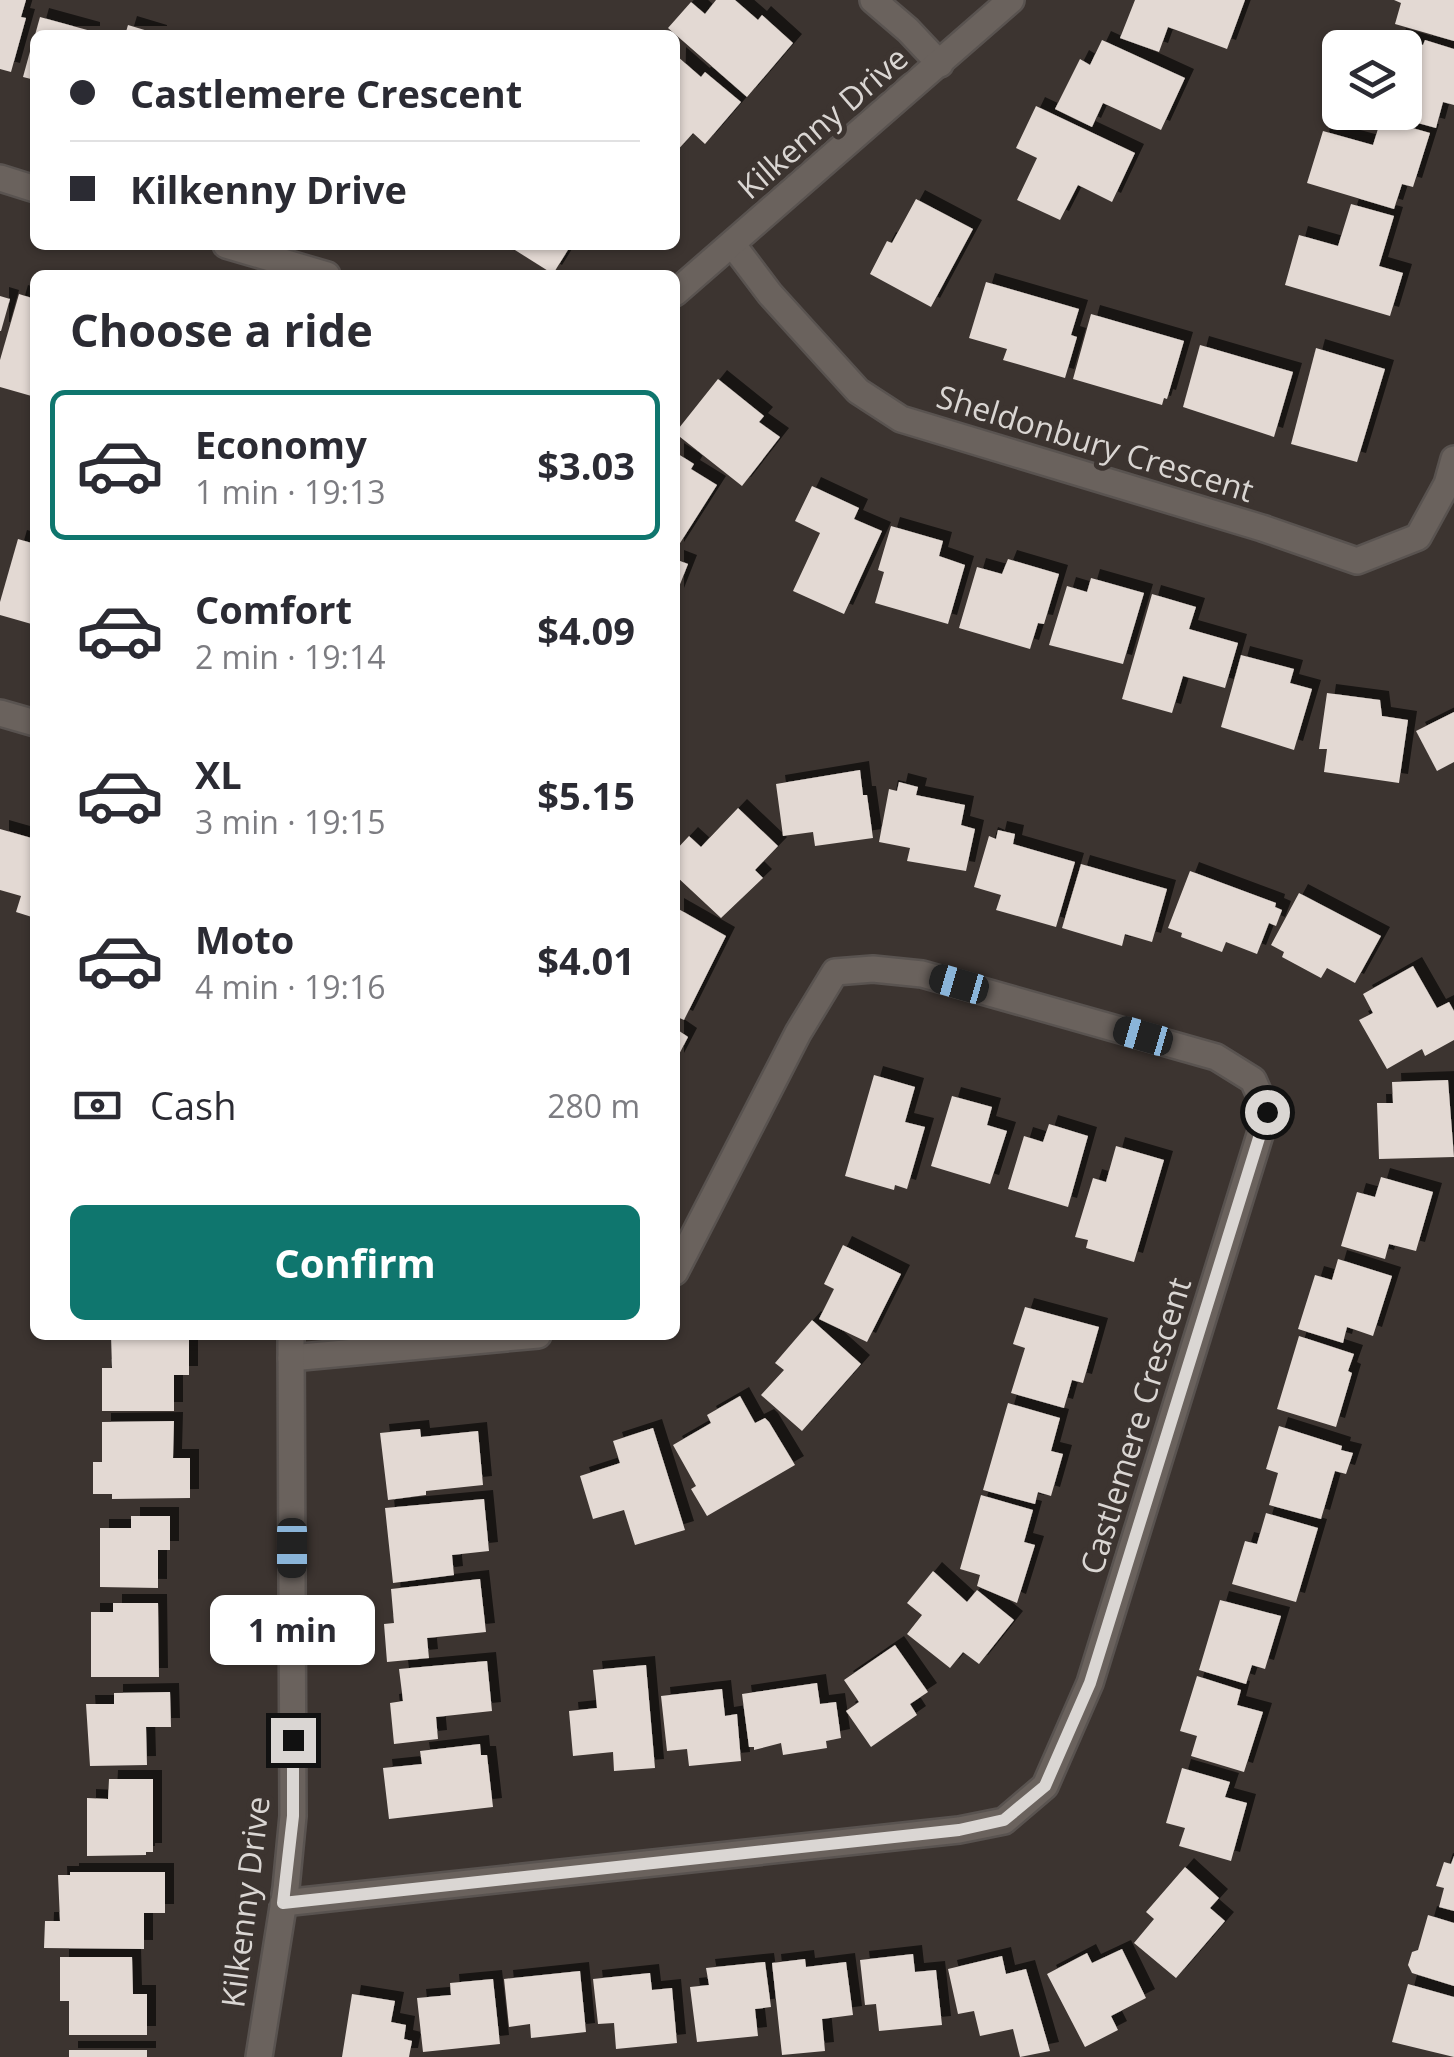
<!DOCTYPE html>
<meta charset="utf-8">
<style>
:root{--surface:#fff;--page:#f2f2f3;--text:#2b2b33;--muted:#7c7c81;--line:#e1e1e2;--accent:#0f766e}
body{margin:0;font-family:"Open Sans",sans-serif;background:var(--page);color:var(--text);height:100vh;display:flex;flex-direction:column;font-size:38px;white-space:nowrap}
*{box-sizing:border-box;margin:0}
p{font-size:32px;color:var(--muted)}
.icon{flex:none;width:55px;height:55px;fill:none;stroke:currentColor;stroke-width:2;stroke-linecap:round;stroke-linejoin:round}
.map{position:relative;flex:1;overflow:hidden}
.sheet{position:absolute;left:30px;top:270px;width:650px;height:1070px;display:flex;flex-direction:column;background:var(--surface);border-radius:15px;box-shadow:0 2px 8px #0004}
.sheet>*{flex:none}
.hud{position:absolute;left:30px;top:30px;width:650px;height:220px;border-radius:15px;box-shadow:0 2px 8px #0004;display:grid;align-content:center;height:220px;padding:0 40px;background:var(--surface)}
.controls{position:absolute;left:1322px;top:30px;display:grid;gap:20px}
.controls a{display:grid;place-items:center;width:100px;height:100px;border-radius:15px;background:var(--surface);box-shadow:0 2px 8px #0004;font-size:50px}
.end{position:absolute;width:45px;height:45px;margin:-22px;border:12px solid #dad6d3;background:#111;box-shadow:0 0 0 5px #111}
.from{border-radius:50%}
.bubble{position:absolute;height:70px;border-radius:15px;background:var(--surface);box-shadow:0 2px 8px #0004;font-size:32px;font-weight:700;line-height:70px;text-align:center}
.car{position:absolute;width:30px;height:60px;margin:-30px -15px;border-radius:12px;box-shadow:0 0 8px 2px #0007;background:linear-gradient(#222 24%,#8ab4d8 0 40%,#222 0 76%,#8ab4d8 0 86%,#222 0)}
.hud b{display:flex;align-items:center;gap:35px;height:95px;font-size:38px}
.hud b+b{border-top:2px solid var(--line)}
.hud i{width:25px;height:25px;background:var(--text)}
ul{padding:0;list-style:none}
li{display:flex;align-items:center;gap:30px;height:150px;margin:0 20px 15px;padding:0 20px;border:5px solid transparent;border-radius:15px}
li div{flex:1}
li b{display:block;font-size:38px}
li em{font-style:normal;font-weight:700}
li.selected{border-color:var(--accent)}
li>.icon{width:90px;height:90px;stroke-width:1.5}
h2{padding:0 40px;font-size:45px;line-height:120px}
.pay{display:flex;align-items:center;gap:25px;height:110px;padding:0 40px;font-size:38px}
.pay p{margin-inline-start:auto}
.button{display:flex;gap:20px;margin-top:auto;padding:20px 40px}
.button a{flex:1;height:115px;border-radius:15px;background:var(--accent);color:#fff;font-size:40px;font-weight:700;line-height:115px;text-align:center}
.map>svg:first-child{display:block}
.building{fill:#e3d9d3;filter:url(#shadow)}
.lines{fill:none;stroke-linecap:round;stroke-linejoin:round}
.street-casing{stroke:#595350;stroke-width:30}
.secondary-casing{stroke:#595350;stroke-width:30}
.street{stroke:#6a625d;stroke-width:25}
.secondary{stroke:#6a625d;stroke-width:25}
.route{stroke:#dad6d3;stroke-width:12}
.labels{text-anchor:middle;stroke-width:10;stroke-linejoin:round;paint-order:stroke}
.street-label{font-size:32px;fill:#dad6d3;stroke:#3c3430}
</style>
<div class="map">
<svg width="1454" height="2057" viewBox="0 0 1454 2057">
<defs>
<filter id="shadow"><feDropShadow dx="9" dy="-9" stdDeviation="0" flood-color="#0009"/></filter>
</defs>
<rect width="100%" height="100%" fill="#3c3430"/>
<!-- building -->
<g class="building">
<polygon points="0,0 26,0 21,17 26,18 11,72 0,69"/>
<polygon points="716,0 735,0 758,20 762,15 793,43 747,97 668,28 691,2 705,14"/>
<polygon points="1135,0 1245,0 1227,49 1168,27 1159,52 1120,38"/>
<polygon points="1454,0 1454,41 1395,24 1401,3 1394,0"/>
<polygon points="40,17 91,31 91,35 35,35"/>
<polygon points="128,25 158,34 158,35 125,35"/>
<polygon points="34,37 35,38 35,80 23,77"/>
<polygon points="1397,37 1423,45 1425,40 1454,49 1454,105 1443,102 1436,128 1385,114 1405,112 1405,48 1394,48"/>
<polygon points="1102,40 1185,78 1161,130 1103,103 1092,127 1055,109 1080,59 1090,65"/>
<polygon points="677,56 701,77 705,72 741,102 705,144 693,133 675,153"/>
<polygon points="1036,106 1135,153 1112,202 1078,185 1060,220 1017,200 1037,158 1016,148"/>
<polygon points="1381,119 1430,133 1413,187 1402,184 1394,209 1307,183 1323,131 1373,145"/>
<polygon points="916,199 973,229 931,307 870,274 887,241 892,243"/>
<polygon points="1351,204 1394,216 1379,266 1403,273 1390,316 1285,285 1299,235 1338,246"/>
<polygon points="507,245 571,245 553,274"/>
<polygon points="986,282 1079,309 1071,335 1077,337 1065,378 1003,360 1007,349 969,338"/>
<polygon points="19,294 35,299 35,397 0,387 0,360"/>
<polygon points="0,296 10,299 1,331 0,331"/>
<polygon points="1091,314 1184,341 1167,399 1164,398 1162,405 1073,379"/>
<polygon points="1200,345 1293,372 1274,437 1183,407"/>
<polygon points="1316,348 1385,369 1357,462 1291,444"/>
<polygon points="718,379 764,416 759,422 780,437 742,486 675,433"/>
<polygon points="675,452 694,464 691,469 717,485 675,551"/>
<polygon points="812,486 859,508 854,519 882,531 844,614 793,591 820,533 795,521"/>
<polygon points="891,526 943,541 939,556 965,565 948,624 875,603 884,572 878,570"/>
<polygon points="18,539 35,544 35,625 0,615 0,602"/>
<polygon points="675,559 688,564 675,597"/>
<polygon points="1008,559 1059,574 1044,624 1038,623 1030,649 959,628 977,567 1002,574"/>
<polygon points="1091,578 1144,593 1123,664 1049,645 1067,586 1087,592"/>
<polygon points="1152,594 1196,607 1189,629 1238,643 1225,688 1183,676 1172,713 1122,699"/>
<polygon points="1241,655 1294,669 1290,683 1312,689 1294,750 1221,727"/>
<polygon points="1327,693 1380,700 1382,716 1408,720 1399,783 1324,772 1327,749 1319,749"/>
<polygon points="1454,712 1454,762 1437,771 1416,731"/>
<polygon points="860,770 863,795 867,795 873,838 815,846 813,832 783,836 776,784"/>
<polygon points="899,782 918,787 916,795 965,805 961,825 975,829 966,871 907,861 910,848 879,842 889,789 897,791"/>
<polygon points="738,808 778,846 755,870 763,878 721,918 676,876 680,871 675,867 675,851 689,836 701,847"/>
<polygon points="0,829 35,839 35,918 16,912 21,896 0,890"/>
<polygon points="998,830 1015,834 1013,844 1075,862 1056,927 996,910 1001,895 974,887 989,836 996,839"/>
<polygon points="1081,864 1167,889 1152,942 1125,934 1122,946 1062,928"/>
<polygon points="1190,871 1276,903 1275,907 1282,910 1276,926 1269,923 1257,954 1226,942 1222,952 1181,937 1182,933 1168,928"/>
<polygon points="1299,893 1381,936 1355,983 1327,968 1321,978 1282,957 1284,952 1271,945"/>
<polygon points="675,907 726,936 684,1020 675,1016"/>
<polygon points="1413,966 1437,1008 1449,1002 1454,1011 1454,1040 1425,1056 1422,1049 1387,1069 1359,1020 1373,1013 1363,994"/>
<polygon points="675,1028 688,1037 675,1062"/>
<polygon points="874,1075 915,1087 905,1122 925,1127 907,1189 895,1185 894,1190 845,1176"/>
<polygon points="1448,1080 1454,1157 1379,1159 1377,1103 1393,1103 1392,1082"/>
<polygon points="952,1096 992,1107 987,1125 1007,1131 990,1184 931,1166"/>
<polygon points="1049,1124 1088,1136 1068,1207 1008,1189 1024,1136 1043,1142"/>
<polygon points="1116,1146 1164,1160 1134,1262 1086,1248 1088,1240 1075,1237 1093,1178 1106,1182"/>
<polygon points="1381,1177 1433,1192 1416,1251 1389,1244 1385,1259 1341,1246 1357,1192 1375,1197"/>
<polygon points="843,1245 901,1274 867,1342 819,1319 834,1289 824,1284"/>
<polygon points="1338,1259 1392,1276 1373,1336 1347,1327 1343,1343 1298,1329 1315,1275 1332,1280"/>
<polygon points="1025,1307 1099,1327 1083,1383 1072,1380 1064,1408 1011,1393 1025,1348 1013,1344"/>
<polygon points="812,1320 861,1364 802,1431 761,1395 784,1370 775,1363"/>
<polygon points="111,1335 189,1335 189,1375 174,1375 174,1411 102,1411 102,1368 112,1368"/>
<polygon points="1299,1336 1354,1354 1348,1371 1352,1373 1336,1427 1277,1409"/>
<polygon points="740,1396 755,1423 765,1418 769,1422 795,1465 707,1516 691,1489 696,1486 673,1445 711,1423 707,1415"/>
<polygon points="1008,1403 1060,1418 1051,1451 1063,1454 1051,1496 1038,1492 1035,1504 983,1490"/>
<polygon points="174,1421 173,1458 190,1458 190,1498 112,1499 112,1494 93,1494 93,1462 102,1462 102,1422"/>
<polygon points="1279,1426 1342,1446 1341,1450 1353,1453 1346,1474 1335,1471 1321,1519 1269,1505 1278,1473 1266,1469"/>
<polygon points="653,1428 685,1530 635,1545 624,1510 593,1519 580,1476 620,1463 613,1441"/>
<polygon points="420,1429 421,1437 478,1431 483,1485 426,1491 426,1495 388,1500 380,1433"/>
<polygon points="981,1495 1033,1510 1024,1542 1035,1545 1017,1603 977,1586 980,1575 960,1569"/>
<polygon points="484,1499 489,1551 452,1555 454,1575 393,1583 385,1508"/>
<polygon points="1266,1513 1318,1528 1296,1602 1232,1584 1245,1541 1257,1544"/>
<polygon points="131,1516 170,1516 170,1550 158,1550 158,1588 100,1587 100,1528 131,1528"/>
<polygon points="933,1571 967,1602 977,1590 1014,1620 979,1664 963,1652 950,1668 907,1634 922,1615 907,1603"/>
<polygon points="480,1579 486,1632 427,1638 429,1658 387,1662 384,1624 394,1623 391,1589"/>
<polygon points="1220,1600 1281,1616 1265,1669 1252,1665 1246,1684 1199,1670"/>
<polygon points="113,1603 158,1603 159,1677 91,1677 91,1612 113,1612"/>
<polygon points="895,1645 928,1692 910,1704 917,1715 871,1747 846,1711 859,1702 844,1680"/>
<polygon points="487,1661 492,1711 436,1717 438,1739 394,1744 390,1703 403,1701 399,1669"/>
<polygon points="646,1665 655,1768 614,1771 613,1752 573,1756 569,1711 597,1708 593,1670"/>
<polygon points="1197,1676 1241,1690 1237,1705 1263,1712 1244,1772 1191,1756 1197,1736 1180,1731"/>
<polygon points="817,1683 820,1704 836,1702 841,1738 826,1741 827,1748 783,1755 781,1743 754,1750 754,1747 749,1747 742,1694"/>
<polygon points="722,1689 725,1716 737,1714 741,1761 689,1766 687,1749 667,1751 661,1696"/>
<polygon points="170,1692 171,1727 146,1727 147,1765 90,1766 86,1704 114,1704 114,1693"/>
<polygon points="480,1744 481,1755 487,1755 493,1807 389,1819 383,1768 422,1764 420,1751"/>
<polygon points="1182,1768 1230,1782 1225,1797 1247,1803 1231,1861 1179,1846 1185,1828 1166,1823"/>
<polygon points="109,1779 153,1779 153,1852 146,1852 146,1855 87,1856 87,1798 108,1799"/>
<polygon points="1454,1856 1454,1911 1439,1907 1444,1888 1436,1886 1444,1862 1451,1864"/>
<polygon points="1185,1867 1219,1898 1210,1908 1225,1921 1176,1978 1134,1943 1154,1919 1146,1912"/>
<polygon points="70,1872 165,1872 165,1913 144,1913 144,1949 44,1948 45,1921 60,1921 58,1875 70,1875"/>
<polygon points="1428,1915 1454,1923 1454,1986 1412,1973 1408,1965 1412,1952 1418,1950"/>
<polygon points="1122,1949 1146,1998 1111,2016 1118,2030 1085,2047 1047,1974 1087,1953 1092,1963"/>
<polygon points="913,1954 915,1972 936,1970 942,2025 879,2031 876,2004 865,2005 860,1960"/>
<polygon points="1002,1956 1006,1974 1026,1969 1050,2051 1020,2057 1013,2029 980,2036 974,2011 958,2014 948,1969"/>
<polygon points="60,1957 132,1957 133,1994 147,1994 147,2035 69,2035 69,2001 60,2001"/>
<polygon points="805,1959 806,1967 846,1962 853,2015 822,2019 825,2051 782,2055 772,1963"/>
<polygon points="765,1962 771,2007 755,2009 758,2036 697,2042 690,1987 709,1985 706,1968"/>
<polygon points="580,1971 586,2032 531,2038 530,2024 509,2027 504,1979"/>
<polygon points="650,1973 652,1990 672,1988 677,2043 616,2049 614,2023 598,2024 593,1979"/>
<polygon points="493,1979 500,2044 423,2052 417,1998 451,1995 450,1983"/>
<polygon points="1408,1984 1454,1997 1454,2057 1392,2042"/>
<polygon points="352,1994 395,2001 391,2022 406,2025 404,2039 412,2041 409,2057 342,2057"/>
<rect x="69" y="2050" width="78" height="7"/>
</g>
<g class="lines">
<!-- street casing -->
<g class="street-casing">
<g id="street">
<polyline points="873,0 908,30 940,64"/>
<polyline points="0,178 35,189"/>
<polyline points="226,245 327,275"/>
<polyline points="733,245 770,294 858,391 901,419 1262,528 1357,561 1418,537 1447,484 1454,459"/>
<polyline points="0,713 35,723"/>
<polyline points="291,1358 538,1335"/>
<polyline points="283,1903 959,1830 1004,1821 1045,1786 1090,1683 1267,1112 1253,1080 1216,1057 922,974 873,969 835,972 798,1033 675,1272"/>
</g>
</g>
<!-- secondary casing -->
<g class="secondary-casing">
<g id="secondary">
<polyline points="675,293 1011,0"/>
<polyline points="259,2057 286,1888 293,1816 291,1335"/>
</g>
</g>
<!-- street -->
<use href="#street" class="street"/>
<!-- secondary -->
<use href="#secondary" class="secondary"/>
</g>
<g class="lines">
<!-- route -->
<polyline class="route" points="293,1740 293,1816 283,1903 959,1830 1004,1820 1045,1786 1090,1683 1267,1112"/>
</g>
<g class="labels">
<!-- street labels -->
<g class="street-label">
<text transform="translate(823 123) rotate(-41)" y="11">Kilkenny Drive</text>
<text transform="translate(1095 444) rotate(17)" y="11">Sheldonbury Crescent</text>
<text transform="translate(1136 1426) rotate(-73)" y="11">Castlemere Crescent</text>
<text transform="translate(246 1902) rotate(-83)" y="11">Kilkenny Drive</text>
</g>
</g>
</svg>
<div class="controls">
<a><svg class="icon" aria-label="layers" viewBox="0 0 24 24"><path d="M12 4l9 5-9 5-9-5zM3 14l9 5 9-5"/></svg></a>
</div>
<i class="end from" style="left:1267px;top:1112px"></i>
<i class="end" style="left:293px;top:1740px"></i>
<div class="bubble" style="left:210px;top:1595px;width:165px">1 min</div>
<i class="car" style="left:959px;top:984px;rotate:286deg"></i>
<i class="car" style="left:1143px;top:1036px;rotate:286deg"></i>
<i class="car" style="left:292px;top:1548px;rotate:180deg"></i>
<div class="hud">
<b><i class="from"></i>Castlemere Crescent</b>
<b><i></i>Kilkenny Drive</b>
</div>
<section class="sheet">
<h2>Choose a ride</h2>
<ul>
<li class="selected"><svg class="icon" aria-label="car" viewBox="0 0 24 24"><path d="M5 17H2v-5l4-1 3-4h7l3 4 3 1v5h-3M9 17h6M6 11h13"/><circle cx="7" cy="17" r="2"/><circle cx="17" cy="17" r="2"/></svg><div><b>Economy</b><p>1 min · 19:13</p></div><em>$3.03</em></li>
<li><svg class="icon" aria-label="car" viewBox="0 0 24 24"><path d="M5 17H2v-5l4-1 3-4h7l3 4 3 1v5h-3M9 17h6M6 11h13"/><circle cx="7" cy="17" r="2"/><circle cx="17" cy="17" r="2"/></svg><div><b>Comfort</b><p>2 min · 19:14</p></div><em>$4.09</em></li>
<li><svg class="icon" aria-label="car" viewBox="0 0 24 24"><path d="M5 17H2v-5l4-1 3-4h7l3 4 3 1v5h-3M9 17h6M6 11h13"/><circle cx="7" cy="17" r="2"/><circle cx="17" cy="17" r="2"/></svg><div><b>XL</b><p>3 min · 19:15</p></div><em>$5.15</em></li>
<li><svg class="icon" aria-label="car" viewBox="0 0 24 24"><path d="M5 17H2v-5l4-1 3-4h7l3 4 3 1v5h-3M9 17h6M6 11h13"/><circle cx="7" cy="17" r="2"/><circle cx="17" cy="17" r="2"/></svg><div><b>Moto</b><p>4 min · 19:16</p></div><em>$4.01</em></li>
</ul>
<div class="pay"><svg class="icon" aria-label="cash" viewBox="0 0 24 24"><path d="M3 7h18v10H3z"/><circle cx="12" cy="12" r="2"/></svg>Cash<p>280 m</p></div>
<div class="button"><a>Confirm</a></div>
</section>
</div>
